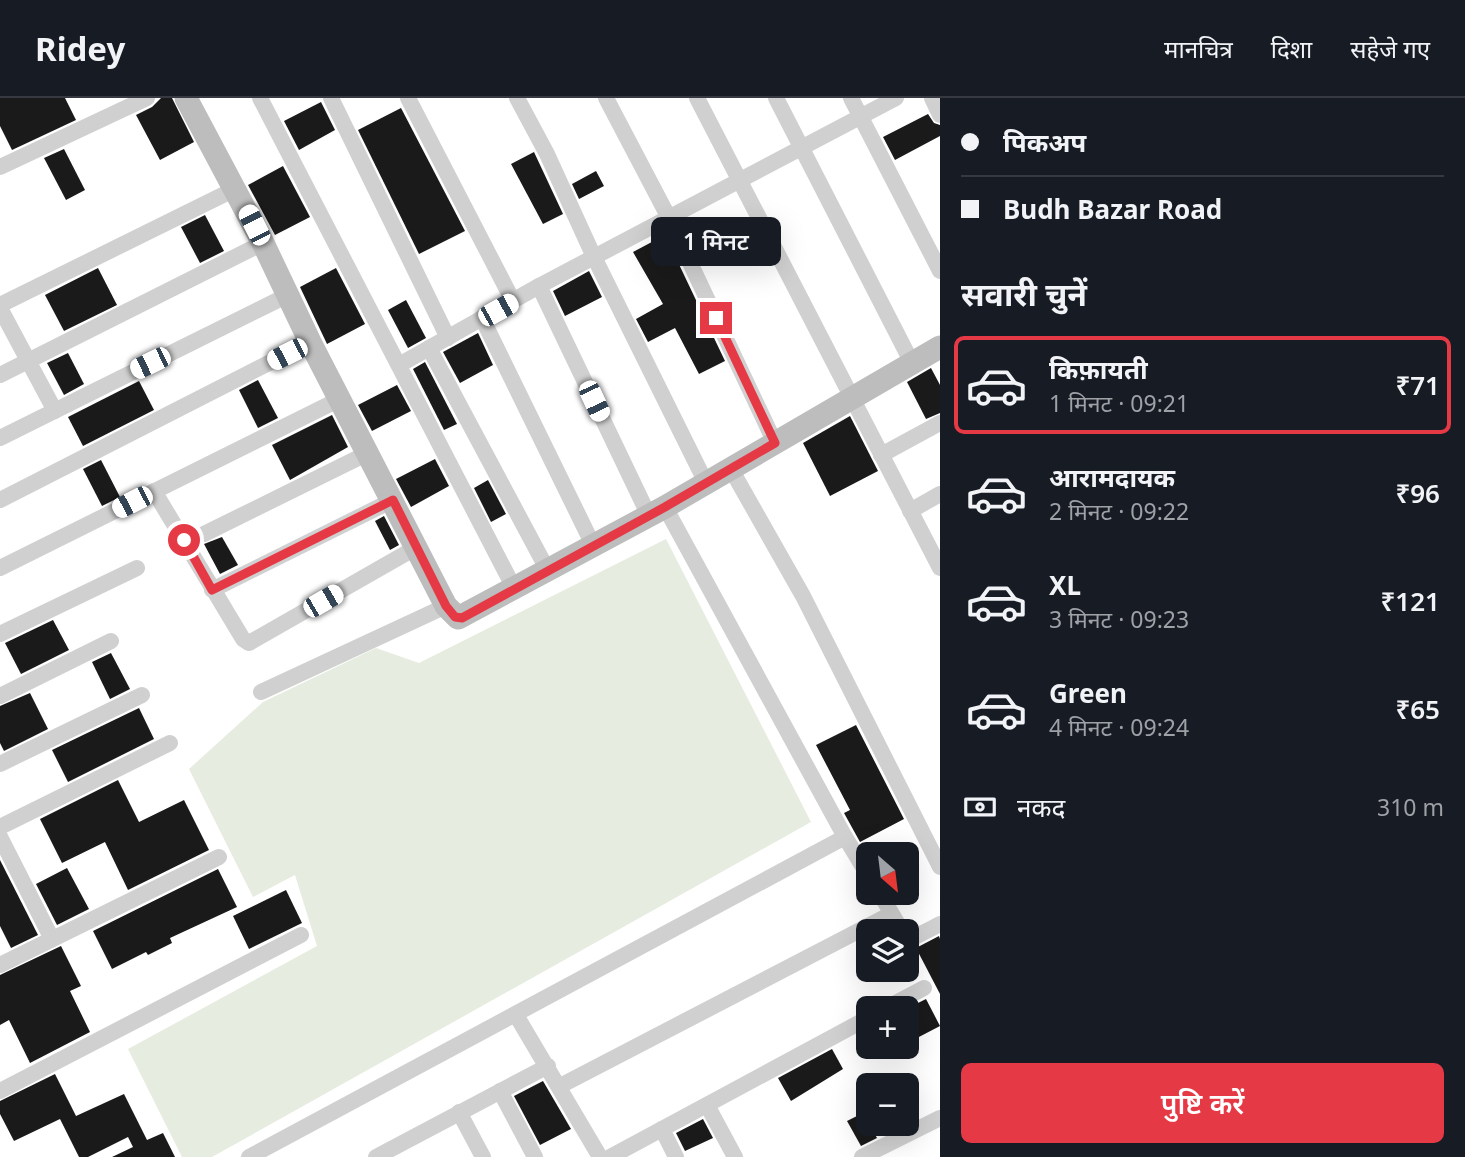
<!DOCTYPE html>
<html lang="hi">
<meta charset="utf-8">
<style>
:root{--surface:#171b24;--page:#242831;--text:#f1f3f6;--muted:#9ea1a6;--line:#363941;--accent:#e63946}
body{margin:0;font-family:"Noto Sans","Noto Sans Devanagari",sans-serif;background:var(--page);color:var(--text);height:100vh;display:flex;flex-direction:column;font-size:26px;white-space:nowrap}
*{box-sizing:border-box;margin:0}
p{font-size:23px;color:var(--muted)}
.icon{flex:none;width:38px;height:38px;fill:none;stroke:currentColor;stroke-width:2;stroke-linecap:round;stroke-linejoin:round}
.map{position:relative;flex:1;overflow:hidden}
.details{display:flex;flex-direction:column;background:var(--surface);width:525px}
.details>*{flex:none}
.hud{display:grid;align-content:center;height:154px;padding:0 21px;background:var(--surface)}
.needle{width:46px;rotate:152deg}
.buttons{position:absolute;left:856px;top:744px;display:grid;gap:14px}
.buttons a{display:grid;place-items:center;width:63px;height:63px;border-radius:10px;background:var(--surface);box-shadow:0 7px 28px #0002;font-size:35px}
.end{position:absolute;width:32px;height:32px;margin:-16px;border:9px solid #e63946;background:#fff;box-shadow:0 0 0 4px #fff}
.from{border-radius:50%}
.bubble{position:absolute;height:49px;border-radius:10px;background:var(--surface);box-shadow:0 7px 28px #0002;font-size:23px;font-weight:600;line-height:49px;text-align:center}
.car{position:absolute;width:21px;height:42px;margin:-21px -10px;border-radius:9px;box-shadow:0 0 5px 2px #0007;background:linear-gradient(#fff 24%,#345 0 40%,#fff 0 76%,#345 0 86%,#fff 0)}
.hud b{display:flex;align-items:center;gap:24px;height:66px;font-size:26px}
.hud b+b{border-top:2px solid var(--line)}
.hud i{width:18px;height:18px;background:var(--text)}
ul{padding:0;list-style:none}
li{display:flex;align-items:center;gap:21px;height:98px;margin:0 14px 10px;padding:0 7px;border:4px solid transparent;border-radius:10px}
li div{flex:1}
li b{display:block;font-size:26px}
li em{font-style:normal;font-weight:600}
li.selected{border-color:var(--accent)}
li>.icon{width:63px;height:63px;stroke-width:1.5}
h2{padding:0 21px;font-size:32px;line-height:84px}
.pay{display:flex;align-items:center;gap:18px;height:77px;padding:0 21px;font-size:26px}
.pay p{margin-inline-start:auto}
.primary-button{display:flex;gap:14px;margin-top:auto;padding:14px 21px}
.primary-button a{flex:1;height:80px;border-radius:10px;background:var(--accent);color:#fff;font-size:28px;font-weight:600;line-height:80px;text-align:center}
header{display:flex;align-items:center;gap:42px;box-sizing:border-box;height:98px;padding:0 35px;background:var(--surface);border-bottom:2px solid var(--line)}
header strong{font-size:33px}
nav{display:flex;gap:38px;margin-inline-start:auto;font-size:24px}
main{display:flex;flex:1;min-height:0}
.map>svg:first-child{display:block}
.green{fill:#e6ecdf}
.building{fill:#1a1a1a}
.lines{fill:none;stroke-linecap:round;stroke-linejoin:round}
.street{stroke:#d0d0d0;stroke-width:16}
.secondary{stroke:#bdbdbd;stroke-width:23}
.route{stroke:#e63946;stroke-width:9}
</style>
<header>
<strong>Ridey</strong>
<nav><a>मानचित्र</a><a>दिशा</a><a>सहेजे गए</a></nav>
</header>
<main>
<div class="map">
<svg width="940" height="1059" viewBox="0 0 940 1059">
<rect width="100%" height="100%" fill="#fff"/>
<!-- green -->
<polygon class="green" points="666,441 811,724 212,1059 182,1059 128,951 317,848 295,777 253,799 189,671 263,604 376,550 419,565"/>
<!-- building -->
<g class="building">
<polygon points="0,0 65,0 76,22 12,52 0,28"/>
<polygon points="161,0 172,0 194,44 160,62 136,17 152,9"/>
<polygon points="321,4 335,32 299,52 284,23"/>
<polygon points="401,10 465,133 419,156 358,32"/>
<polygon points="928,16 934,25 940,27 940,38 895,62 883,39"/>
<polygon points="64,51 85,92 66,102 44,60"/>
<polygon points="534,54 563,116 543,126 511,66"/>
<polygon points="283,68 310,119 275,137 248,87"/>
<polygon points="596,73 604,88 579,101 572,86"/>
<polygon points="205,117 224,153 200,165 181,129"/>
<polygon points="665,137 725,263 699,276 675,230 648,244 636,221 663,206 633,154"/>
<polygon points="98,170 117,207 64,233 45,197"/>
<polygon points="336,170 365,226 327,246 300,189"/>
<polygon points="589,173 602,199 565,218 553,193"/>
<polygon points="406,202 426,240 408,250 388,212"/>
<polygon points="478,235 493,267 460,285 443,254"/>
<polygon points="68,255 84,286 64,297 47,265"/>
<polygon points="425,264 457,326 444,332 413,271"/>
<polygon points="931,270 940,287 940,315 926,321 907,284"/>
<polygon points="258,282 278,320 258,330 239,292"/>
<polygon points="139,283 154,312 83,348 68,319"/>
<polygon points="397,287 411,313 372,333 358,307"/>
<polygon points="332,317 348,349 290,382 272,347"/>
<polygon points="850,318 878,373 830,398 803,345"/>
<polygon points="435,361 449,388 411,409 396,381"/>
<polygon points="101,362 120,399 102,408 83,371"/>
<polygon points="488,382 506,416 491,424 474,390"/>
<polygon points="384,418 399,447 390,452 375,423"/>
<polygon points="222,439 238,467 220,476 204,446"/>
<polygon points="53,522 69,552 21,576 5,545"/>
<polygon points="111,555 130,591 110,601 92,564"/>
<polygon points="30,595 48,631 4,653 0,645 0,608"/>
<polygon points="139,610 154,641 68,684 52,652"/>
<polygon points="856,627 904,721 860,744 844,715 850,712 816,647"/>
<polygon points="118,682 139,724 184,702 209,752 128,792 105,744 62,765 40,721"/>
<polygon points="0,762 38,837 11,850 0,828"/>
<polygon points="67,770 89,811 57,827 36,786"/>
<polygon points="218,771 237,809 170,840 172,845 148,857 146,854 112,871 93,833"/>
<polygon points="286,792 302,825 249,851 233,818"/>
<polygon points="939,838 940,841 940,896 916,850"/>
<polygon points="61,848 81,888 70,893 90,934 30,965 9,922 0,927 0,877"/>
<polygon points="926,901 940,928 917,940 906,921 906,911"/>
<polygon points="832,951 843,971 791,1003 778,980"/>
<polygon points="55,976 76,1018 124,996 147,1042 163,1035 175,1059 112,1059 133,1049 128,1039 88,1059 79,1059 60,1021 14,1043 0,1016 0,1003"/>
<polygon points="543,983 571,1031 540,1047 514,998"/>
<polygon points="863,1015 877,1040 861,1048 847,1023"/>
<polygon points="703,1021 713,1040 685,1053 676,1035"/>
</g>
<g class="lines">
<!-- street -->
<g class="street">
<polyline points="260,0 514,490"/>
<polyline points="331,0 448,240"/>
<polyline points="408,0 513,203"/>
<polyline points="517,0 547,56 594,159 706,385"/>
<polyline points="606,0 669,120 775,345"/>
<polyline points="697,0 940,470"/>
<polyline points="776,0 912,265"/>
<polyline points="851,0 940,173"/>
<polyline points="932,0 940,17"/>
<polyline points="0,69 147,0"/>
<polyline points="539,188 649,418"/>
<polyline points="0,207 235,91"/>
<polyline points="0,210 55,313"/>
<polyline points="482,220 593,447"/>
<polyline points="429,250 547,471"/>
<polyline points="399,267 539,188 896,0"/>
<polyline points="0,277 263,145"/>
<polyline points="0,340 288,197"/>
<polyline points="881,357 940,325"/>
<polyline points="731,371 803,498 940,769"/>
<polyline points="154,393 243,541 249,545 417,449"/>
<polyline points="0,402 310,244"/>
<polyline points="910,413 940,396"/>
<polyline points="204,436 368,355"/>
<polyline points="0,470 340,301"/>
<polyline points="212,492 393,402"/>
<polyline points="0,536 137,470"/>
<polyline points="261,594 446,508"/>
<polyline points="0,598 111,543"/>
<polyline points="0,666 142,597"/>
<polyline points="0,729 170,645"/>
<polyline points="0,739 52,841"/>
<polyline points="845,739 868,777"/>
<polyline points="879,794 902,833"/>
<polyline points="906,840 911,841 940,826"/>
<polyline points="0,867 219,759"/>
<polyline points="886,910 924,890"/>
<polyline points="516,917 600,1059"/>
<polyline points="560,988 891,816"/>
<polyline points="0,993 301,837"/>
<polyline points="500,993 535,1059"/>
<polyline points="707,1007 735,1059"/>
<polyline points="459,1014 483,1059"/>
<polyline points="662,1031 676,1059"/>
<polyline points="249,1059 845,739 665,409"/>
<polyline points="376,1059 548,968"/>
<polyline points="610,1059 868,920"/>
<polyline points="862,1059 940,1020"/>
</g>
<!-- secondary -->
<polyline class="secondary" points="186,0 263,145 310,244 446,508 458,520 665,409 940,249"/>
</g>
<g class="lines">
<!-- route -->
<polyline class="route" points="184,442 212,492 393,402 446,508 455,519 462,520 665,409 775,345 716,220"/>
</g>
</svg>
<div class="buttons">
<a><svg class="needle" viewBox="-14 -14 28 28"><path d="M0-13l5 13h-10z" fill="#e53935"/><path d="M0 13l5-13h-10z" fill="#9ea1a6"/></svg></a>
<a><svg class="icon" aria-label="layers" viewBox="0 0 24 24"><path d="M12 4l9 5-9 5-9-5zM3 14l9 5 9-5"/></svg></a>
<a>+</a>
<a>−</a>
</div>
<i class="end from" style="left:184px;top:442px"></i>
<i class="end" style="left:716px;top:220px"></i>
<div class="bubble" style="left:651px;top:119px;width:130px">1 मिनट</div>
<i class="car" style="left:254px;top:127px;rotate:333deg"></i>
<i class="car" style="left:498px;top:212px;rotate:61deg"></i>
<i class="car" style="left:287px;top:256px;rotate:243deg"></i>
<i class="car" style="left:150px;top:265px;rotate:244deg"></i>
<i class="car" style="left:594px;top:303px;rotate:155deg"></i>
<i class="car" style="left:132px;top:404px;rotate:243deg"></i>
<i class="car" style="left:323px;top:503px;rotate:60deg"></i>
</div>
<section class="details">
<div class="hud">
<b><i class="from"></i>पिकअप</b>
<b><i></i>Budh Bazar Road</b>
</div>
<h2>सवारी चुनें</h2>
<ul>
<li class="selected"><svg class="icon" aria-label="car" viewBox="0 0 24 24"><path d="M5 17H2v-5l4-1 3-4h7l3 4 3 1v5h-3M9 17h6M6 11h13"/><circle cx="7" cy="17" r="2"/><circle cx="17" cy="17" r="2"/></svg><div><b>किफ़ायती</b><p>1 मिनट · 09:21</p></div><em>₹71</em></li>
<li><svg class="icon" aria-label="car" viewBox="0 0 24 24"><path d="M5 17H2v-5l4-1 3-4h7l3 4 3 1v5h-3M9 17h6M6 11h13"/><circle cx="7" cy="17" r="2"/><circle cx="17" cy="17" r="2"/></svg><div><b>आरामदायक</b><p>2 मिनट · 09:22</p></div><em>₹96</em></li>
<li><svg class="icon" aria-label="car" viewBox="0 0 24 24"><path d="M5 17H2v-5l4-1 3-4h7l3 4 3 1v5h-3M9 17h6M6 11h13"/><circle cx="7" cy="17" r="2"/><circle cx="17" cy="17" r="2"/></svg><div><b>XL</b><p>3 मिनट · 09:23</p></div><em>₹121</em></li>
<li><svg class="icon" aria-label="car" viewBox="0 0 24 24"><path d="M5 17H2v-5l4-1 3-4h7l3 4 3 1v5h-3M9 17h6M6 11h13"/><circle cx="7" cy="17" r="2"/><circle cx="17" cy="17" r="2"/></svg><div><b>Green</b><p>4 मिनट · 09:24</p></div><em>₹65</em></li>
</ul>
<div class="pay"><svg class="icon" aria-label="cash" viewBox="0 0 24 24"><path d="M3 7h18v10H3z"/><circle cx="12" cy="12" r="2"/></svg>नकद<p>310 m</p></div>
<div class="primary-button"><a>पुष्टि करें</a></div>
</section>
</main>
